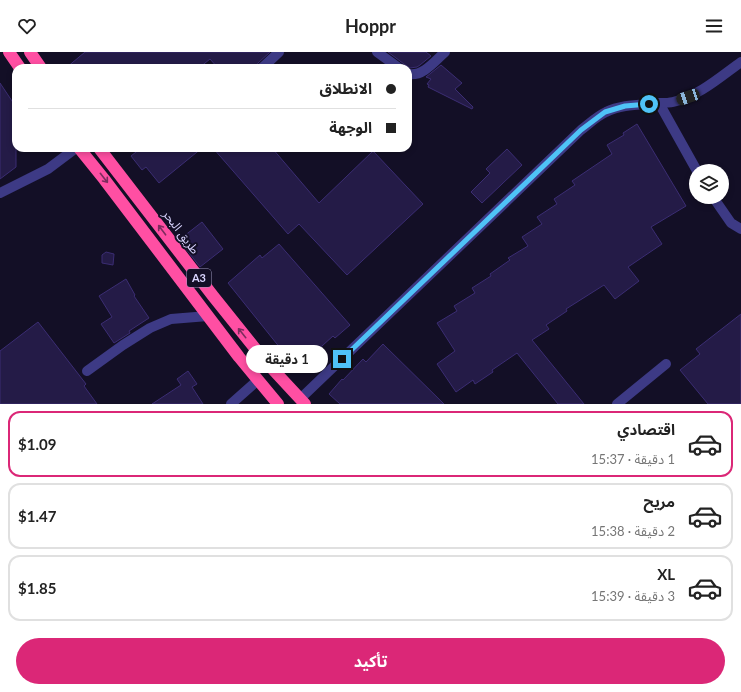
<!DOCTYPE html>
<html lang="ar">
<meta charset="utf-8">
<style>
:root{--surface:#fff;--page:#f6f6f6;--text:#222;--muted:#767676;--line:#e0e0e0;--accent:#db2777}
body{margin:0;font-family:Lato,"Noto Sans Arabic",sans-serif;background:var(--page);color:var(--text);direction:rtl;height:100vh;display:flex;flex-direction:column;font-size:15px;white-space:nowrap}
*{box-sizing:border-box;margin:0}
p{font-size:13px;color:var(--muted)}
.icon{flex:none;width:22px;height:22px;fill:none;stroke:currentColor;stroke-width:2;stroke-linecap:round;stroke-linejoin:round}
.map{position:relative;height:352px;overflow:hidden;direction:ltr}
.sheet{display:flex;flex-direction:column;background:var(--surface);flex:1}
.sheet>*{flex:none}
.guide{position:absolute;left:12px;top:12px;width:400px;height:88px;border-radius:12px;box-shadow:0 2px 6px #0003;direction:rtl;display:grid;align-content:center;height:88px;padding:0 16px;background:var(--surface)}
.buttons{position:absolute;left:689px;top:112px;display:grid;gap:8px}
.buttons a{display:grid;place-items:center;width:40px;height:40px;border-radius:50%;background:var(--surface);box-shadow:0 2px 6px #0003;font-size:20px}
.end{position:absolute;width:18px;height:18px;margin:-9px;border:5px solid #4fc3f7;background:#111;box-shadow:0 0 0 2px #111}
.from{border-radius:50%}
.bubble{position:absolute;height:28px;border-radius:14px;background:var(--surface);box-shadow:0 2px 6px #0003;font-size:13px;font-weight:700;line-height:28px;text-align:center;direction:rtl}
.car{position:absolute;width:12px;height:24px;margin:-12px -6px;border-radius:5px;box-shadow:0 0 3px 1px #0007;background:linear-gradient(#222 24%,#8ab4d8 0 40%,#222 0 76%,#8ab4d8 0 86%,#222 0)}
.guide b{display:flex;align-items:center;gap:14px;height:38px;font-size:15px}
.guide b+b{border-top:1px solid var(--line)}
.guide i{width:10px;height:10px;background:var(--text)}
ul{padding:7px 0 0;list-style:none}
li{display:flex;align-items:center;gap:12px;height:66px;margin:0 8px 6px;padding:0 8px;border:2px solid var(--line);border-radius:12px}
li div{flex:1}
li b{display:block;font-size:15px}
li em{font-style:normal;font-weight:700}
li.selected{border-color:var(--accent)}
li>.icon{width:36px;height:36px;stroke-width:1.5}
.button{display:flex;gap:8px;margin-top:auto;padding:8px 16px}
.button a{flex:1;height:46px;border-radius:24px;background:var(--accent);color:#fff;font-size:16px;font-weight:700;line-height:46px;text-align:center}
header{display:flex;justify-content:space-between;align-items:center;height:52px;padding:0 16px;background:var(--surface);font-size:18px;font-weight:700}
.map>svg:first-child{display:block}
.building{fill:#241b47;stroke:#3b2d73}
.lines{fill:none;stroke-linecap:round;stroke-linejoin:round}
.minor{stroke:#3d3a85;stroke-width:10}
.highway{stroke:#ff4fa3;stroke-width:12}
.oneway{stroke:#7d2c5e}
.route{stroke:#4fc3f7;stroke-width:5}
.labels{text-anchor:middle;stroke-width:4;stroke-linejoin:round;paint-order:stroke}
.shield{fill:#130f26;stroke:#9e99be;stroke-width:1}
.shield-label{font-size:11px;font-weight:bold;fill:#d9d4ff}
.street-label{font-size:12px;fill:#d9d4ff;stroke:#130f26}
</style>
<header><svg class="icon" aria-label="menu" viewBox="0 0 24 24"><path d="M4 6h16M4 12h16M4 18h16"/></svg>Hoppr<svg class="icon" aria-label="heart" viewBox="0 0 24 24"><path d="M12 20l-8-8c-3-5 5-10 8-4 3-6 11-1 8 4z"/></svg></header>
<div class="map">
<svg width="741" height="352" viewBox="0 0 741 352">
<rect width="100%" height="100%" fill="#130f26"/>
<!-- building -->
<g class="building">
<polygon points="85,0 270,0 258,11 256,16 218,16 210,7 199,16 66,16"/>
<polygon points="388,0 426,0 431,4 420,13 417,15 410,16 404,12"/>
<polygon points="441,13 462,31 455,37 473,55 472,57 428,35 429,33 427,32 431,27 426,25"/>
<polygon points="0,31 16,55 16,115 0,127"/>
<polygon points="637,72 686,154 651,175 662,192 628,215 639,229 615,247 604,233 566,257 567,259 546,273 549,277 532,288 584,352 558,352 517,301 492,318 493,320 475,332 473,328 456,340 437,312 455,299 437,271 457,259 454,254 475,241 472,236 491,224 490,222 510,208 508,206 528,194 522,185 542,172 537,165 557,152 554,147 575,133 572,129 612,102 607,93 624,83 623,81"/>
<polygon points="141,96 202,96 159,131 146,115 142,118 131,104"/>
<polygon points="213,96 272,96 319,151 373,99 423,152 347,223 299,172 288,182"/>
<polygon points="507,97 522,113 482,151 471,140 490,121 486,117"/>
<polygon points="202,170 223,197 200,215 179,188"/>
<polygon points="279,192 350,273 335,286 333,284 312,303 313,304 297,317 228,231 260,203 262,206"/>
<polygon points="106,200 114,202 113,213 102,211 102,203"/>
<polygon points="126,227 135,243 134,244 149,266 129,279 130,281 114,291 101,272 112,265 99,244"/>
<polygon points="741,262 741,352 708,352 680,318 700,302 696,297"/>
<polygon points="38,270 86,332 84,334 97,352 0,352 0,299"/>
<polygon points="383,292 444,352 340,352 329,342 342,327 343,328 363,307 366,310"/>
<polygon points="188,319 197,332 192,335 203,352 152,352 181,333 177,327"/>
</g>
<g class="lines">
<!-- minor -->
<g class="minor">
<polyline points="377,0 399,16"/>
<polyline points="262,16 279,0"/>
<path d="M408 22C423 25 435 9 445 0"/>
<polyline points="659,51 697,119"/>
<polyline points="0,141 48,117 76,96"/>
<polyline points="713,145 731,171 741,177"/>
<polyline points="87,319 123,293 150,276 171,267 208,264"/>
<path d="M300 347 581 78C589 72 597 64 606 60 622 52 642 53 660 51 664 51 669 51 673 50 699 44 720 25 741 10"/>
<polyline points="231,352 258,328"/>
<polyline points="617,352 666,312"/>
</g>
<!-- highway -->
<g class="highway">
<polyline points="9,0 20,16"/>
<polyline points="30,0 41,16"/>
<polyline points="79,96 104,127 239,305 278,352"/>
<polyline points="99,96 213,244 266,310 305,352"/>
</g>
</g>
<!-- one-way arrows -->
<defs><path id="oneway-shaft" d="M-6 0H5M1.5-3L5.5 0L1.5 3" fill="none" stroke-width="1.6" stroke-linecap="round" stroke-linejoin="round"/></defs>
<g class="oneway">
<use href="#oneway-shaft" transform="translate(104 126) rotate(52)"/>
<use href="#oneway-shaft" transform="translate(162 178) rotate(-127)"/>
<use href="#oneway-shaft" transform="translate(242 281) rotate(-129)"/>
</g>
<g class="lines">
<!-- route -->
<polyline class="route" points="342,307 581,78 605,60 625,54 649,52"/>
</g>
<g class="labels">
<!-- shield labels -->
<rect class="shield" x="187" y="217" width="24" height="18" rx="3"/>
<g class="shield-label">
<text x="199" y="230">A3</text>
</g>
<!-- street labels -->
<g class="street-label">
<text transform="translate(181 180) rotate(53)" y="4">طريق البحر</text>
</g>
</g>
</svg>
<div class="buttons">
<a><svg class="icon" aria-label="layers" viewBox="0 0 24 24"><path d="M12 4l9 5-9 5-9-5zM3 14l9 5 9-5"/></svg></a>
</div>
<i class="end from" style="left:649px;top:52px"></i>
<i class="end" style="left:342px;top:307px"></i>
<div class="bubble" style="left:246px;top:293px;width:82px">1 دقيقة</div>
<i class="car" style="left:688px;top:45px;rotate:251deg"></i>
<div class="guide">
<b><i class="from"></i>الانطلاق</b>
<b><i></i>الوجهة</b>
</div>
</div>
<section class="sheet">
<ul>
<li class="selected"><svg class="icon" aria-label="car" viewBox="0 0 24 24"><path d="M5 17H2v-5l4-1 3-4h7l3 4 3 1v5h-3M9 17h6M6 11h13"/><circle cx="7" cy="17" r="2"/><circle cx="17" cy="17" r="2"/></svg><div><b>اقتصادي</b><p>1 دقيقة · 15:37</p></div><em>$1.09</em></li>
<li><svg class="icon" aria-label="car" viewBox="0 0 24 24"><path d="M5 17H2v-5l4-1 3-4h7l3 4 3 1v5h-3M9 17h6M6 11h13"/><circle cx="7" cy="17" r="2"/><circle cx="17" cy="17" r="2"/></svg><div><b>مريح</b><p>2 دقيقة · 15:38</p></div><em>$1.47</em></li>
<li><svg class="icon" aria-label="car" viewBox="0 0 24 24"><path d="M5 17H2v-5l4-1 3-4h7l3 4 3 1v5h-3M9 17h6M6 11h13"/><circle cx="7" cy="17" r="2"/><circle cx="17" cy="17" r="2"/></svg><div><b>XL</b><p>3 دقيقة · 15:39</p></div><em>$1.85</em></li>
</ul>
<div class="button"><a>تأكيد</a></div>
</section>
